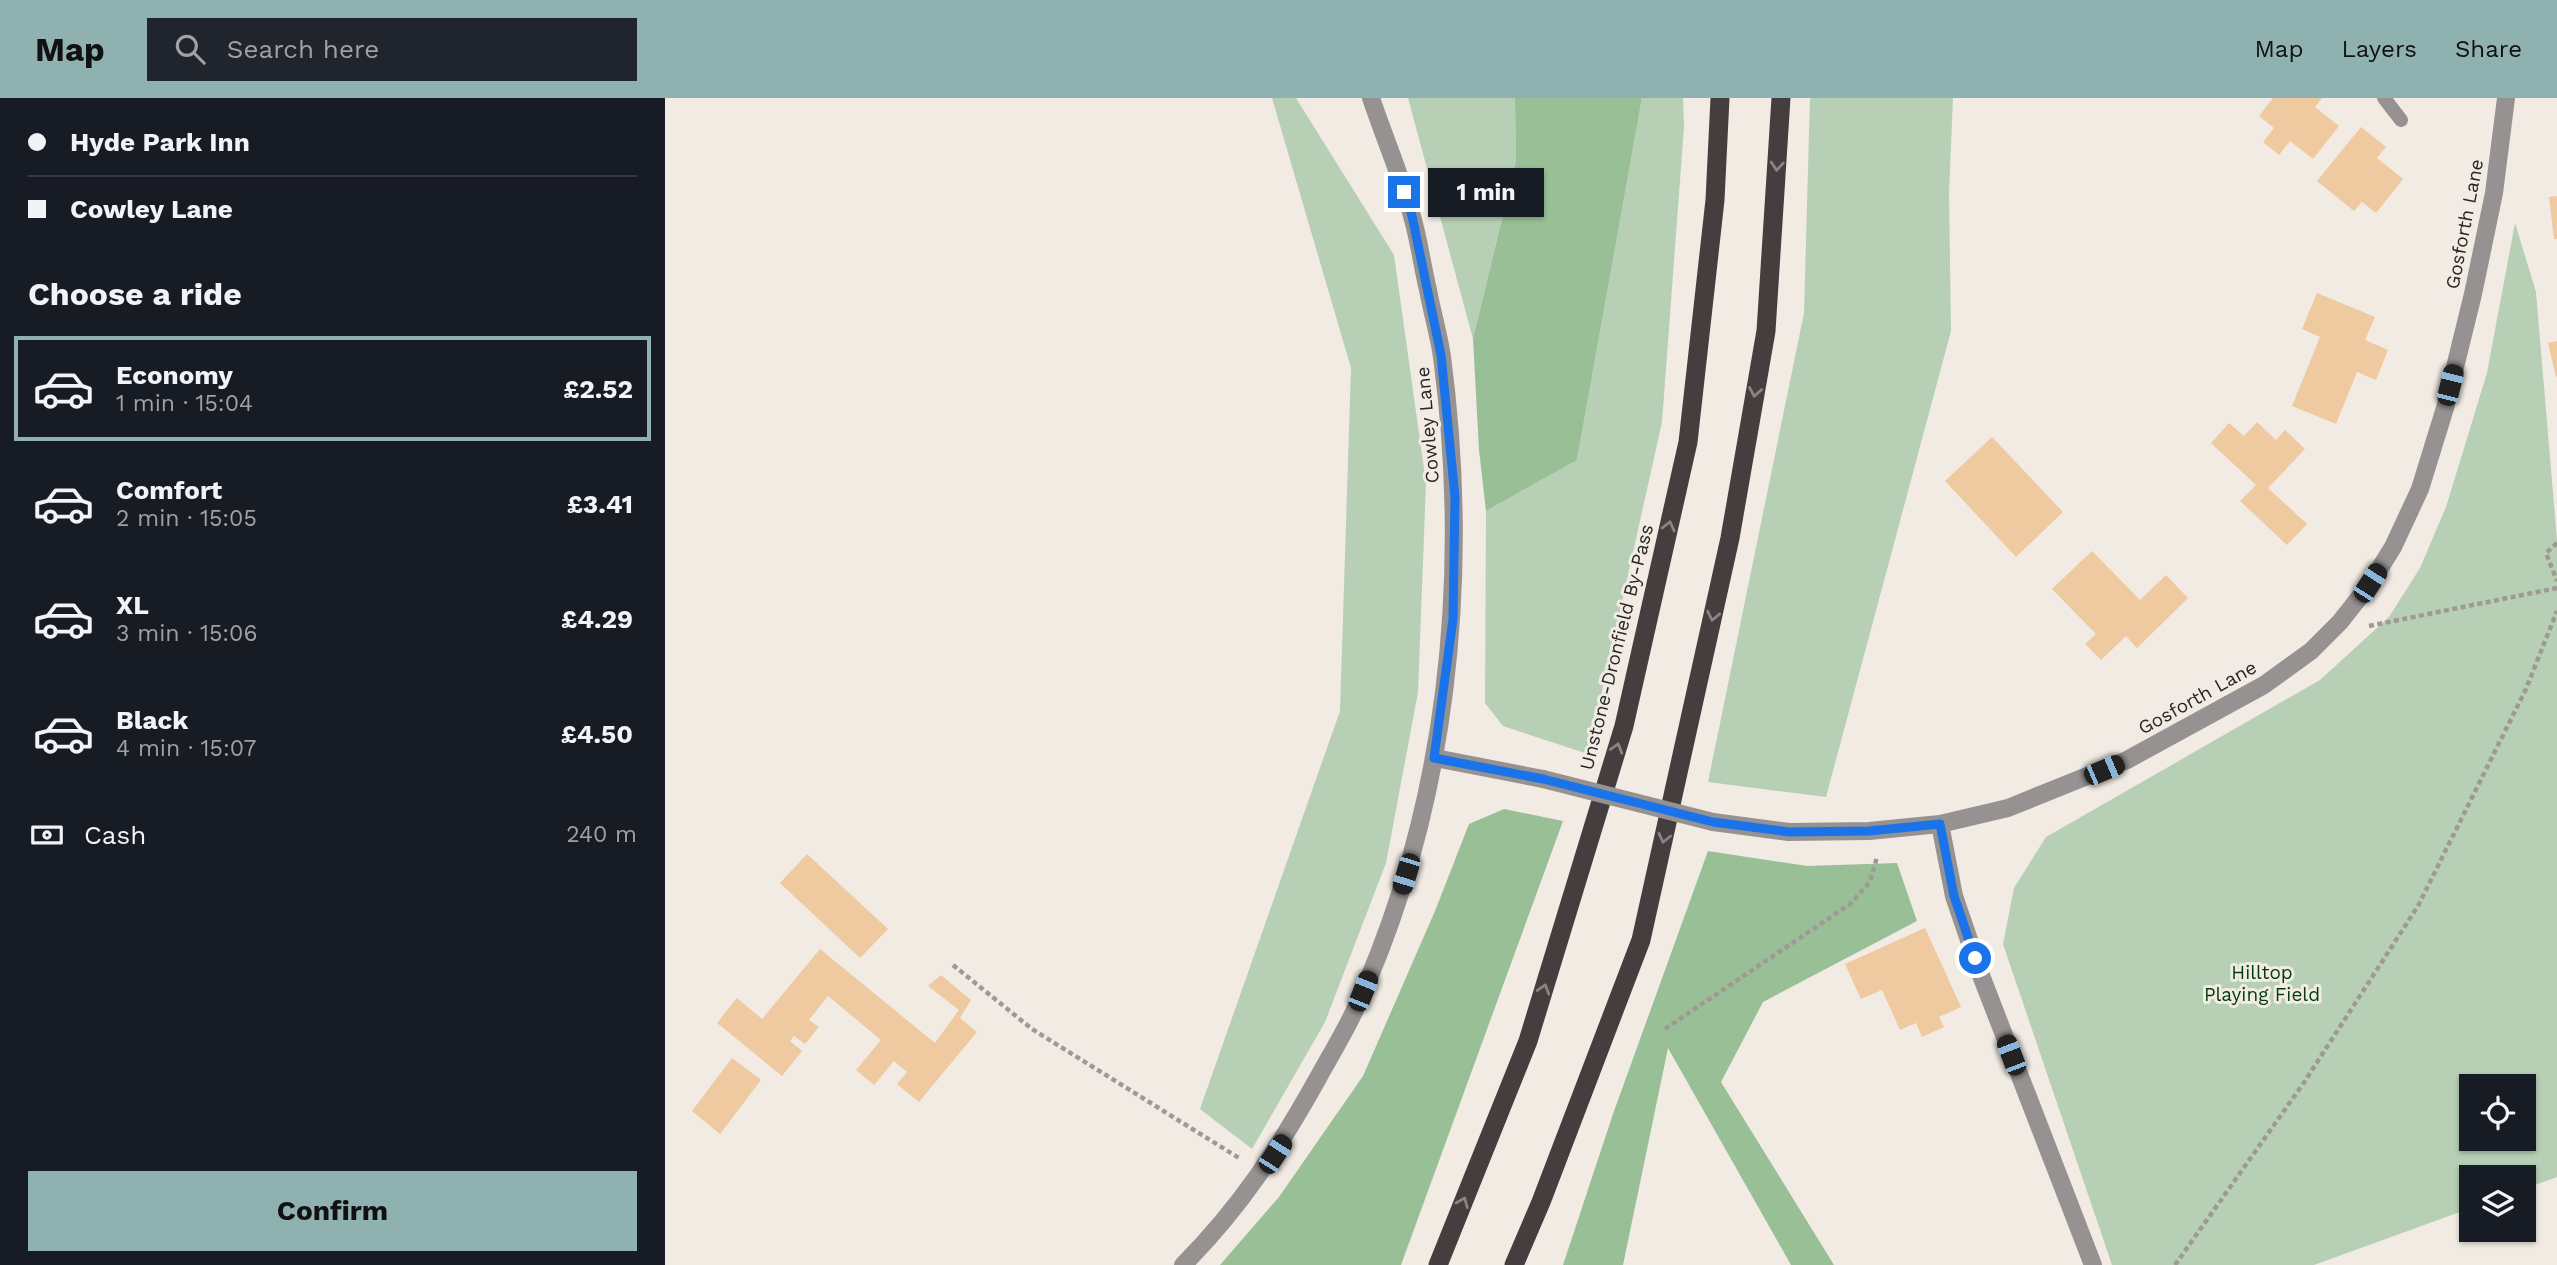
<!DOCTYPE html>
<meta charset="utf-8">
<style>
:root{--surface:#171b24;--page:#20242c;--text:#f1f3f6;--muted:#9ea1a6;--line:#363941;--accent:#8fb2b1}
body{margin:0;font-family:"Work Sans",sans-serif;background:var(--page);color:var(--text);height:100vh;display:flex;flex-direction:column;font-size:26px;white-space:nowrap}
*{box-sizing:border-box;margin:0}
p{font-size:23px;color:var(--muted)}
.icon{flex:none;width:38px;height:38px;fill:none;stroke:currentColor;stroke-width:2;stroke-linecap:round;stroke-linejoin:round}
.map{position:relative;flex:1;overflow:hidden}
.side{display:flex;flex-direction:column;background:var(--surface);width:665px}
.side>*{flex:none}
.banner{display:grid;align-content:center;height:154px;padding:0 28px;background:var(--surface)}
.tools{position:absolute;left:1794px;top:976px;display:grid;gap:14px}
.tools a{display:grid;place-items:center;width:77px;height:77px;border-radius:0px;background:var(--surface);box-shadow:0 2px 5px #0004;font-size:35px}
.end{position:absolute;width:32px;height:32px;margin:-16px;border:9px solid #1a73e8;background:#fff;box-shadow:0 0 0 4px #fff}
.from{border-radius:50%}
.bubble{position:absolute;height:49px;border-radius:0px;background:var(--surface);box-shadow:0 2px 5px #0004;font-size:23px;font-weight:700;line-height:49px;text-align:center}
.car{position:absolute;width:21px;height:42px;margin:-21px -10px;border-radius:9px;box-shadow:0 0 5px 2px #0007;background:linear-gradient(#222 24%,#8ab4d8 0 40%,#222 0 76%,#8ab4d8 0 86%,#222 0)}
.banner b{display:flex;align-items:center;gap:24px;height:66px;font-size:26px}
.banner b+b{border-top:2px solid var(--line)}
.banner i{width:18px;height:18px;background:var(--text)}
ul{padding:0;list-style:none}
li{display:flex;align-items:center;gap:21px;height:105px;margin:0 14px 10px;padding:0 14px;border:4px solid transparent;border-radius:0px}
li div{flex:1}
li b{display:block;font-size:26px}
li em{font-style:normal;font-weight:700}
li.on{border-color:var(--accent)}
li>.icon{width:63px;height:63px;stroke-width:1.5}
h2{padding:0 28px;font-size:32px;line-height:84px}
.pay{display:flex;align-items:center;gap:18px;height:77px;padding:0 28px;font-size:26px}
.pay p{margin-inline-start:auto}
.cta{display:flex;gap:14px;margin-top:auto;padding:14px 28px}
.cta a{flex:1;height:80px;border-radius:0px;background:var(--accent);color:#111;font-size:28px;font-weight:700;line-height:80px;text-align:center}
header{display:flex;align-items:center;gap:42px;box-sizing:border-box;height:98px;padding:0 35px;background:var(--accent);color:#111}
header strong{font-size:33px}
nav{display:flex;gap:38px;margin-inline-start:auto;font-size:24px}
.search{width:490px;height:63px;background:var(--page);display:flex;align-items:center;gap:18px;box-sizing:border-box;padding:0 24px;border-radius:0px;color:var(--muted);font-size:26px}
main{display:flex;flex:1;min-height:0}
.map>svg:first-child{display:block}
.green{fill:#b6cfb5;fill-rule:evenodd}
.forest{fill:#99bf97}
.building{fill:#efc99f}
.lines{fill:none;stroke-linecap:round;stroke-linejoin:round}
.path{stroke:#9e9994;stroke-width:4.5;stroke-dasharray:5 3.5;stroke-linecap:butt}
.service{stroke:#969292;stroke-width:14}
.minor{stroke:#969292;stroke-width:18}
.tertiary{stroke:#969292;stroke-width:18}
.trunk{stroke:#453e3e;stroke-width:19}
.tertiary-bridge{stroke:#969292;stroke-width:18}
.oneway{stroke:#8a8380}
.route{stroke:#1a73e8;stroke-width:9}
.labels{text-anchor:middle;stroke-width:6;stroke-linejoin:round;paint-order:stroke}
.street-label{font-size:19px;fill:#292725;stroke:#f1ebe4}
.park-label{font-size:19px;fill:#013d07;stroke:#f1ebe4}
</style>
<header>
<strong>Map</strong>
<div class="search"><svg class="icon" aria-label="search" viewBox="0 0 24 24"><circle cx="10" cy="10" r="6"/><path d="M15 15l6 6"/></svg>Search here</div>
<nav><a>Map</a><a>Layers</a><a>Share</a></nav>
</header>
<main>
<section class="side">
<div class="banner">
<b><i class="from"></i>Hyde Park Inn</b>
<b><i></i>Cowley Lane</b>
</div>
<h2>Choose a ride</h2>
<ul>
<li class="on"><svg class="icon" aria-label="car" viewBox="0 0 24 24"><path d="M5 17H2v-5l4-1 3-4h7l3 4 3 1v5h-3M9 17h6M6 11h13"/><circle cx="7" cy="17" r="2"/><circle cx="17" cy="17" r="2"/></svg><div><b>Economy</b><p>1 min · 15:04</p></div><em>£2.52</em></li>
<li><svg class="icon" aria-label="car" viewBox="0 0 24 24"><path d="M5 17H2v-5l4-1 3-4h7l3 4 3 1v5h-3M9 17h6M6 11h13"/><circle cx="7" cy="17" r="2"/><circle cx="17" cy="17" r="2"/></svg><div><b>Comfort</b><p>2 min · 15:05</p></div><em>£3.41</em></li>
<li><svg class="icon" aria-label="car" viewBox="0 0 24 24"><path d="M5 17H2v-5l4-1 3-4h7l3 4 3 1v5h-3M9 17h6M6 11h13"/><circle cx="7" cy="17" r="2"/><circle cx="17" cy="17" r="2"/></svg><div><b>XL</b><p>3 min · 15:06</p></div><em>£4.29</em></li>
<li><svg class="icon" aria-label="car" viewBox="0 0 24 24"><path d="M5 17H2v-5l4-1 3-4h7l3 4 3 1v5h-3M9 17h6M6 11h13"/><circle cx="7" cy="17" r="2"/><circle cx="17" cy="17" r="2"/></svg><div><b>Black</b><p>4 min · 15:07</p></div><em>£4.50</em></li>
</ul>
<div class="pay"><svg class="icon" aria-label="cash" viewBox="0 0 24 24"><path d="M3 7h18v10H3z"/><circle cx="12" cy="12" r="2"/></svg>Cash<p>240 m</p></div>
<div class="cta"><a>Confirm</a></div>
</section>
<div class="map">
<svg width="1892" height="1167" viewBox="0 0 1892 1167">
<rect width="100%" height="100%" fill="#f1ebe4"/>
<!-- green -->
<g class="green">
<polygon points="607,0 631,0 729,157 761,385 753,594 721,765 660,924 587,1051 535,1011 675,613 686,270"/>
<polygon points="743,0 850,0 851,61 808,241"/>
<polygon points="977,0 1018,0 1019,29 997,324 923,656 838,628 820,605 821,413 912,362"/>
<polygon points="1145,0 1288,0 1284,94 1286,233 1161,699 1043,684 1139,215"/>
<path d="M1850 125 1871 194 1892 442V1079L1859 1091 1858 1080H1806V1110L1649 1167H1447L1338 846 1349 790 1381 739 1655 582 1724 519 1755 470 1781 409 1822 275ZM1806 989H1858V1041H1806Z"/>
</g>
<!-- forest -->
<g class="forest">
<polygon points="850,0 977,0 912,362 821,413 814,352 808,241 851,62"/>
<polygon points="839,711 898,723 736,1167 555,1167 614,1099 698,978 770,813 804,726"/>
<polygon points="1043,753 1142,768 1232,765 1252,823 1098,904 1056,984 1169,1167 1126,1167 1003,950 958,1167 898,1167 948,1016"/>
</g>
<!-- building -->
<g class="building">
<polygon points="1608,0 1657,0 1650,9 1674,28 1648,61 1625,43 1614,57 1598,44 1609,30 1594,18"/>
<polygon points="1696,29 1721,49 1712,60 1738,81 1711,115 1697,104 1689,113 1652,83"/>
<polygon points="1892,98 1892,141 1889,141 1884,99"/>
<polygon points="1652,195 1710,219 1700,242 1723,252 1711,282 1692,274 1671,326 1627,308 1655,239 1637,231"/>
<polygon points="1892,243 1892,278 1891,279 1883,245"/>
<polygon points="1592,324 1611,342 1620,332 1640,351 1603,390 1642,426 1622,447 1575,403 1591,387 1546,345 1564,325 1579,338"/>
<polygon points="1327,339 1398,414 1351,459 1280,383"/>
<polygon points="1427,453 1475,502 1501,477 1523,500 1472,550 1461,538 1436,562 1420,546 1431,536 1387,491"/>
<polygon points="142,756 223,831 195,860 115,785"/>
<polygon points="1260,830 1296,909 1274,919 1279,929 1257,939 1251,925 1235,932 1217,892 1196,901 1180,866"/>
<polygon points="155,851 270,945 294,912 263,888 276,877 306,902 295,920 312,934 254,1004 232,986 242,974 229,963 209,987 191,972 216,942 163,898 144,922 154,929 140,946 129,938 125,943 137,953 117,978 52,925 72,900 97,921"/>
<polygon points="67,960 96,982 55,1036 27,1013"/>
</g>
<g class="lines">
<!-- path -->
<g class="path">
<polyline points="1892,445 1881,455 1892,483"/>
<polyline points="1704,528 1892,490"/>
<polyline points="288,867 367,931 574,1060"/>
<polyline points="1000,931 1185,806 1205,784 1212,759"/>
<polyline points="1510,1167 1638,986 1753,808 1861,591 1892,513"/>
</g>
<!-- service -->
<polyline class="service" points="1719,0 1736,22"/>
<!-- minor -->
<polyline class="minor" points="1275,726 1289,798 1317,880 1428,1167"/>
<!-- tertiary -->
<g class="tertiary">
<polyline points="770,660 878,681"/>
<polyline points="1048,724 1124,734 1204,733 1275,726 1343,710 1462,662 1599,587 1646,553 1675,524 1705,486 1728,449 1755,391 1780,310 1808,196 1829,95 1841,0"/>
<path d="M518 1167C575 1110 614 1050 653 980 665 958 678 937 689 914 783 711 806 480 777 259 774 237 767 214 763 192 757 167 754 142 747 118 736 78 719 39 706 0"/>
</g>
<!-- trunk -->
<g class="trunk">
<polyline points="773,1167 863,943 959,628 1023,344 1050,102 1055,0"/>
<polyline points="849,1167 876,1104 976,842 1065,440 1101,233 1116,0"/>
</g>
<!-- tertiary-bridge -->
<polyline class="tertiary-bridge" points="878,681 1048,724"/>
</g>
<!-- one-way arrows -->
<defs><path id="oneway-chevron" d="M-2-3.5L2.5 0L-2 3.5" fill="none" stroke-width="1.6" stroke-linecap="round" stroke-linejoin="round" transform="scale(1.75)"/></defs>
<g class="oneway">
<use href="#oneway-chevron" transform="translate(1112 68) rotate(94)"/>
<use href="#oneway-chevron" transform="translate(1090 294) rotate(100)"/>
<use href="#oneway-chevron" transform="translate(1004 428) rotate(-77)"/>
<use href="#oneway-chevron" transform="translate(1048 518) rotate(102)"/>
<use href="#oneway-chevron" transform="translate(952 650) rotate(-73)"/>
<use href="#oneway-chevron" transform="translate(999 740) rotate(103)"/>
<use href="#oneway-chevron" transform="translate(879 891) rotate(-73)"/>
<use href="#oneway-chevron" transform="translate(798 1104) rotate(-68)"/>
</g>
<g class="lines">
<!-- route -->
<polyline class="route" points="739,94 747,118 776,257 790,399 788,521 769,660 878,681 1048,724 1124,734 1204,733 1275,726 1289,798 1310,860"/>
</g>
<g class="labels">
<!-- street labels -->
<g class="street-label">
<text transform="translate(1799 126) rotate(-79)" y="7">Gosforth Lane</text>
<text transform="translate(762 327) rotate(-95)" y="7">Cowley Lane</text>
<text transform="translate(951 549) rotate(-76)" y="7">Unstone-Dronfield By-Pass</text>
<text transform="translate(1532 599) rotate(-29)" y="7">Gosforth Lane</text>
</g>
<!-- park labels -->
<g class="park-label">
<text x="1597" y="881">Hilltop<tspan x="1597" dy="22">Playing Field</tspan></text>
</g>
</g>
</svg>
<div class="tools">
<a><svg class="icon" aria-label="locate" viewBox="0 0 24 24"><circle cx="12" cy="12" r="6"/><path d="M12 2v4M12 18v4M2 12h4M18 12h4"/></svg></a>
<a><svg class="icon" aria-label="layers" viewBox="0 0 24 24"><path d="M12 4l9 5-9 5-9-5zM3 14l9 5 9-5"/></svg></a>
</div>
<i class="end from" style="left:1310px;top:860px"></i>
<i class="end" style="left:739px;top:94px"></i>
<div class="bubble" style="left:763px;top:70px;width:116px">1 min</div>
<i class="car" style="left:1785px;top:287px;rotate:14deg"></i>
<i class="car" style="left:1705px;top:485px;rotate:33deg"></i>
<i class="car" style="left:1439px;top:672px;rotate:67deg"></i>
<i class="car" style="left:741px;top:776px;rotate:197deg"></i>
<i class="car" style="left:698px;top:893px;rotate:22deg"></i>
<i class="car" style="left:1346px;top:957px;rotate:339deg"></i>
<i class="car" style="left:610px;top:1056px;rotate:33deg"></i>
</div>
</main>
